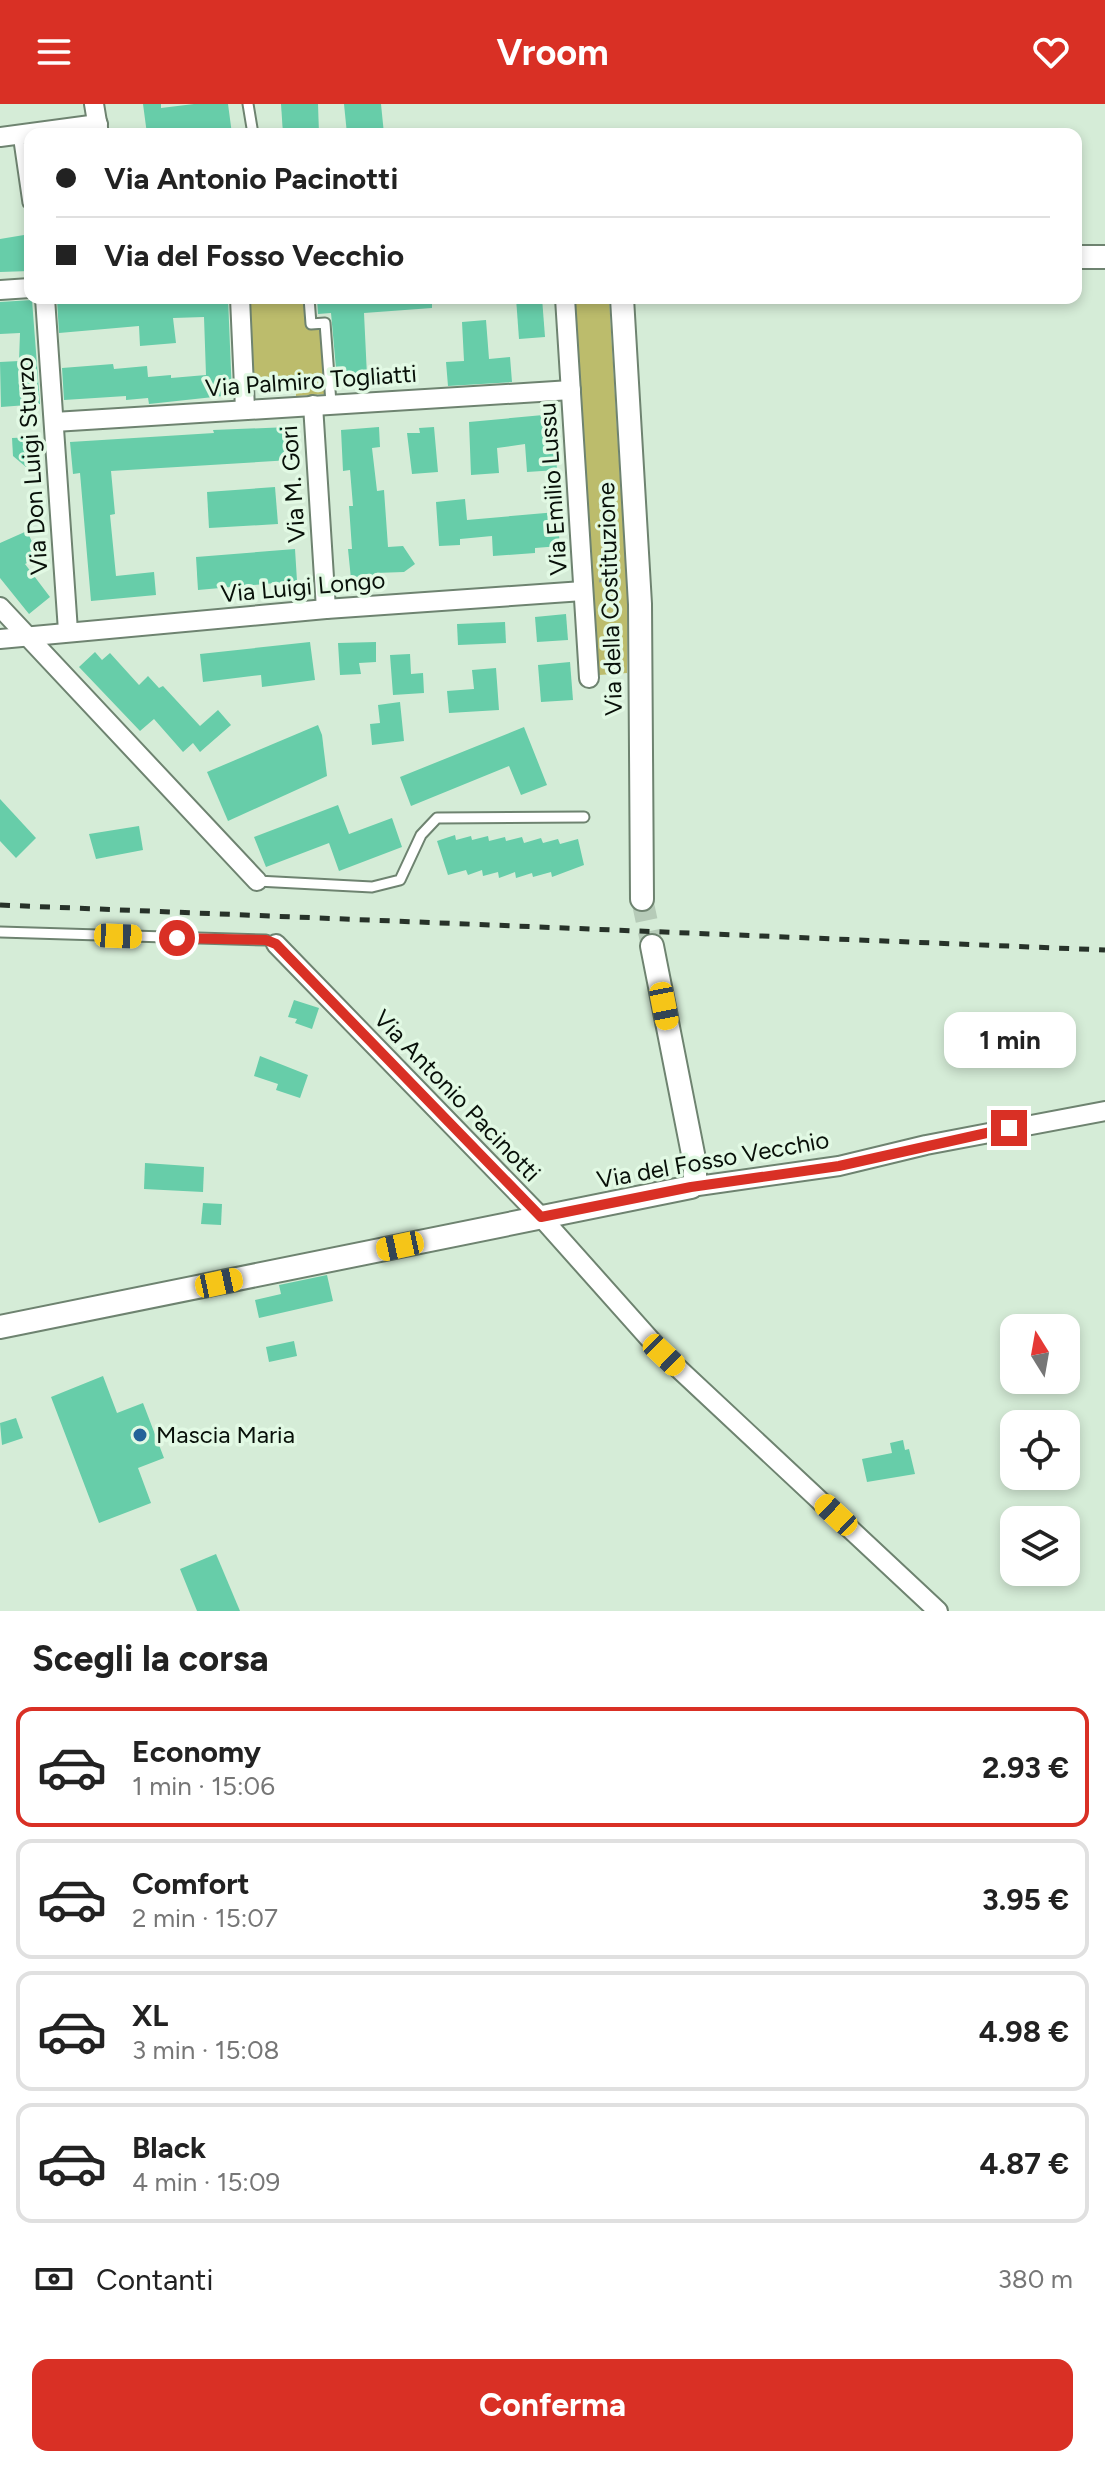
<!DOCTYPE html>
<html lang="it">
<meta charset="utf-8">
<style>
:root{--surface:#fff;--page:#f6f6f6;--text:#222;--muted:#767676;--line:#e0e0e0;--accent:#d93025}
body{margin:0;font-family:Figtree,sans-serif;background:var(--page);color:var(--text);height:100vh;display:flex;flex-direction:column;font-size:30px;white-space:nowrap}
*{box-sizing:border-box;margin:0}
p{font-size:26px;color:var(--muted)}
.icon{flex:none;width:44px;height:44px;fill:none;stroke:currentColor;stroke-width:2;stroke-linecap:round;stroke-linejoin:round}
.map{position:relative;height:1507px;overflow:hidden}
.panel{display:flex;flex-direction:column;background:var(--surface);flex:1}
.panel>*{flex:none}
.guide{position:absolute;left:24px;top:24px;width:1058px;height:176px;border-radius:16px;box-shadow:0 4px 12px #0003;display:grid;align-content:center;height:176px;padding:0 32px;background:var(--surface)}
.needle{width:52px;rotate:349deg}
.fabs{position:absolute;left:1000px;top:1210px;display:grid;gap:16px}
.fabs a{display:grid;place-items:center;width:80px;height:80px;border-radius:16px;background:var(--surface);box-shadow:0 4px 12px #0003;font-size:40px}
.end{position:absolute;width:36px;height:36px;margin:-18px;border:10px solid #d93025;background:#fff;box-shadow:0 0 0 4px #fff}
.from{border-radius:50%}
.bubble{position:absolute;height:56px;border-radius:16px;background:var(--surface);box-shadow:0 4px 12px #0003;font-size:26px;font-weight:700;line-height:56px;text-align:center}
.car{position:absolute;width:24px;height:48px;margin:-24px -12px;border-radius:10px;box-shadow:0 0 6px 2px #0007;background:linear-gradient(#f5c518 24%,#345 0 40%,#f5c518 0 76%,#345 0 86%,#f5c518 0)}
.guide b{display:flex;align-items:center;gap:28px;height:76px;font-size:30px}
.guide b+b{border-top:2px solid var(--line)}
.guide i{width:20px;height:20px;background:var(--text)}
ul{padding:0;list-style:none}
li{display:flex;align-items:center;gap:24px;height:120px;margin:0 16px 12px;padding:0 16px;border:4px solid var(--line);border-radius:16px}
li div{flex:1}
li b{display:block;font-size:30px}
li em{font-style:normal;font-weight:700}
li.active{border-color:var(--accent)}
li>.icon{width:72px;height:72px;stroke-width:1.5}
h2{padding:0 32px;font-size:36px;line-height:96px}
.pay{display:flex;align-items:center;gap:20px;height:88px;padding:0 32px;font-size:30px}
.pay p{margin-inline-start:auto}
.cta{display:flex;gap:16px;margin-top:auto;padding:16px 32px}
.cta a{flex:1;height:92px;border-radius:16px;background:var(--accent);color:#fff;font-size:32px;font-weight:700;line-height:92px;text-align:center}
header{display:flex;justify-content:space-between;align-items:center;height:104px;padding:0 32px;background:var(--accent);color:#fff;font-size:36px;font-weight:700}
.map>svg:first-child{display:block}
.green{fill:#bcbc6c}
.building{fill:#67cda9}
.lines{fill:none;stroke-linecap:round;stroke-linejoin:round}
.tertiary-tunnel{stroke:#b6cbb8;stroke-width:22;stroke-dasharray:22 11;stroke-linecap:butt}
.service-casing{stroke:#6e8370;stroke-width:13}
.minor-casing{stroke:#6e8370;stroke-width:22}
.tertiary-casing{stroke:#6e8370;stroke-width:26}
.path{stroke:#92a494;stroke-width:3;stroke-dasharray:6 6;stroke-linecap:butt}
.service{stroke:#fff;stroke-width:9}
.minor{stroke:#fff;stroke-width:18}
.tertiary{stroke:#fff;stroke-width:22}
.rail{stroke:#273229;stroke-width:5;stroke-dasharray:10 10;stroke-linecap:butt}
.route{stroke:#d93025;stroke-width:10}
.poi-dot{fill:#246299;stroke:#e2f9e4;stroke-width:3}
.labels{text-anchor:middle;stroke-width:7;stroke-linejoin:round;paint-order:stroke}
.street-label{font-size:24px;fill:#081009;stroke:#e2f9e4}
.poi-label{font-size:24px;fill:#081009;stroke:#e2f9e4;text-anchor:start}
</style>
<header><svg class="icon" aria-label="menu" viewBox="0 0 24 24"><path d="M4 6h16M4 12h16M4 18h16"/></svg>Vroom<svg class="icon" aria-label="heart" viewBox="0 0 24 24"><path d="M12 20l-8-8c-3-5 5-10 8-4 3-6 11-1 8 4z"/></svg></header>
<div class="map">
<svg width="1105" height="1507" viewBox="0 0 1105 1507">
<rect width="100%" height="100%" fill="#d5ecd7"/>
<!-- green -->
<g class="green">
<polygon points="243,194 304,194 306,224 321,224 325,290 296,292 296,285 290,285 290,276 258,276 248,288"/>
<polygon points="571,194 609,194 628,504 627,569 599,571"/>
</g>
<!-- building -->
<g class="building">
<polygon points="143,0 161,0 161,4 194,0 228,0 232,30 147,30"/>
<polygon points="281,0 318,0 319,30 283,30"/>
<polygon points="344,0 381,0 384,30 347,30"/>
<polygon points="30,130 30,167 0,168 0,135"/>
<polygon points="83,194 228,194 232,291 149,300 148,294 126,296 126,292 64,296 62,264 113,260 114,265 147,262 148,273 171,271 171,274 206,271 204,213 173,214 176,239 140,242 139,222 59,229 57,196"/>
<polygon points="317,194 432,194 432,204 364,209 367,272 337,275 331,209 318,210"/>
<polygon points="516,194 542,194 545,233 519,235"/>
<polygon points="32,196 40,300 1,303 0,258 19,257 20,229 0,230 0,198"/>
<polygon points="486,216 489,255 510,253 512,278 448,282 446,258 464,257 462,218"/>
<polygon points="554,310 557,366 527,368 525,340 497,344 499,369 471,371 469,318"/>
<polygon points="289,323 291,356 111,367 115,410 110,411 116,472 154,468 156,491 91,497 80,369 73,370 70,338 214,329 213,326"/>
<polygon points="379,323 380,343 372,344 377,387 384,386 388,443 403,442 415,460 404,468 375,469 373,473 351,475 348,445 352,445 349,402 353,402 350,366 343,367 341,326"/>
<polygon points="434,323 438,368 412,370 407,329 420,329 419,324"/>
<polygon points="37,333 39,362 26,363 13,352 12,334"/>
<polygon points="275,383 278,420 209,424 207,388"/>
<polygon points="465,395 467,416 557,408 560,442 535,444 535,449 493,452 492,432 460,435 460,441 439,442 436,398"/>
<polygon points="27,427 39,453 25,460 50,493 29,510 0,474 0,439"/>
<polygon points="295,445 297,477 198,486 196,453"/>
<polygon points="566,510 568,536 537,538 535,513"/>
<polygon points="505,518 506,539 458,541 457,520"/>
<polygon points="310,538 315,576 262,583 261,571 203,578 200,550"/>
<polygon points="376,538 376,558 359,559 361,570 340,571 338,539"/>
<polygon points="95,548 102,556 110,549 139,581 148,572 159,584 163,582 200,622 218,606 231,621 200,648 193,639 183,648 154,615 140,627 79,563"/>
<polygon points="410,550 411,570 423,569 424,589 393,591 390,551"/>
<polygon points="570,558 573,596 541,598 538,561"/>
<polygon points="496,564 499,606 449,609 447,587 474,585 472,566"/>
<polygon points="400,598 404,637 372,641 370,620 380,619 378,601"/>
<polygon points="318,621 322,631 327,672 228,717 207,668"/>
<polygon points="524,623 547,681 521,691 509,662 411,702 400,673"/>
<polygon points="0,695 36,734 16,754 0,737"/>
<polygon points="338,701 349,730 392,714 402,743 339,767 329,739 266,763 254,733"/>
<polygon points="139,722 143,746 96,755 89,730"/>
<polygon points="455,731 456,736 471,732 472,736 488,732 489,737 505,733 506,737 522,733 524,739 541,734 543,739 558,735 560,740 578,735 584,761 552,773 551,768 533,773 532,769 516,774 515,768 499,774 498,768 483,772 482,766 468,771 466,766 448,771 437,737"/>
<polygon points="294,896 319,904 312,925 295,919 297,915 288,913"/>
<polygon points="260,952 308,971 300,994 276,986 278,980 254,972"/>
<polygon points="145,1059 204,1063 203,1088 144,1085"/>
<polygon points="203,1099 222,1100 221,1121 201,1120"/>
<polygon points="327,1171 333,1197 259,1214 255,1196 281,1190 279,1181"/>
<polygon points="294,1237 297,1252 269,1258 266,1243"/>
<polygon points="103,1272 117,1309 143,1299 164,1354 138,1364 151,1399 99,1419 51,1293"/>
<polygon points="16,1314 23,1334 2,1341 0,1319"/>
<polygon points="903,1336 905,1346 909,1345 915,1370 867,1378 862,1355 892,1349 890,1339"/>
<polygon points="216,1450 240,1507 197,1507 180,1465"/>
</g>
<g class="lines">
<!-- tertiary-tunnel -->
<polyline class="tertiary-tunnel" points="642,795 652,842"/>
<!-- service casing -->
<g class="service-casing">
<g id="service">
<polyline points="248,0 253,30"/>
<polyline points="18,30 28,99 30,100"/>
<polyline points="309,194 311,220 325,219 331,299"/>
<polyline points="257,777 372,783 400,776 421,731 437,714 584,713"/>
<polyline points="0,828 266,836 276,840"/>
</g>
</g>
<!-- minor casing -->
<g class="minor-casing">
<g id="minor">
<polyline points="94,0 99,30"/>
<polyline points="0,33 98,20"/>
<polyline points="0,186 30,184"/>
<polyline points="45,194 68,527"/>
<polyline points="240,194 245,305"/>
<polyline points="565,194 589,574"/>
<polyline points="313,301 326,505"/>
<polyline points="54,318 571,286"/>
<polyline points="0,503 257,777"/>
<polyline points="0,535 326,505 583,487"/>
<polyline points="276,840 541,1113 664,1251 938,1507"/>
<polyline points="691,1083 839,1062 926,1041 1105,1007"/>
</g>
</g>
<!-- tertiary casing -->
<g class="tertiary-casing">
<g id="tertiary">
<polyline points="1076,153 1105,153"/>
<polyline points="622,194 640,500 642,795"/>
<polyline points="0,1223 691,1083 695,1076 695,1060 652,842"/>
</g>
</g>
<!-- path -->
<polyline class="path" points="599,477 619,475"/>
<!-- service -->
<use href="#service" class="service"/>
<!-- minor -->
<use href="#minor" class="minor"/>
<!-- tertiary -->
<use href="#tertiary" class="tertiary"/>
<!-- rail -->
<polyline class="rail" points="0,801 1105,846"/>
</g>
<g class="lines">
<!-- route -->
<polyline class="route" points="177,834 266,836 276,840 541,1113 691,1083 839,1062 1009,1024"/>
</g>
<!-- markers -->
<circle class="poi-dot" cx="140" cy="1331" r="8"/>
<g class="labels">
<!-- street labels -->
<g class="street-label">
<text transform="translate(311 277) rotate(-4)" y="8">Via Palmiro Togliatti</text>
<text transform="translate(32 362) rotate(-94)" y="8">Via Don Luigi Sturzo</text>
<text transform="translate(293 380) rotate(-94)" y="8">Via M. Gori</text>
<text transform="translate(553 385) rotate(-94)" y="8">Via Emilio Lussu</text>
<text transform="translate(303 483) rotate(-5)" y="8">Via Luigi Longo</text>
<text transform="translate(610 495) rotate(-92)" y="8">Via della Costituzione</text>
<text transform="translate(457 992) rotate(46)" y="8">Via Antonio Pacinotti</text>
<text transform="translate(713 1056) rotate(-10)" y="8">Via del Fosso Vecchio</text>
</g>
<!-- poi labels -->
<g class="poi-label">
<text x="156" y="1339">Mascia Maria</text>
</g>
</g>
</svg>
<div class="fabs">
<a><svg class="needle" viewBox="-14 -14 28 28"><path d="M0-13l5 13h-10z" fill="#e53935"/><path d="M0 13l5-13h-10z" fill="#767676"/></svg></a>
<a><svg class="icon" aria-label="locate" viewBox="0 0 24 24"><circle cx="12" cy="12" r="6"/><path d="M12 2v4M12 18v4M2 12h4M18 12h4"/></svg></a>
<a><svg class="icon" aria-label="layers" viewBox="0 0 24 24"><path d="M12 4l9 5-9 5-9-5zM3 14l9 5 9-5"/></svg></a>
</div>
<i class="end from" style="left:177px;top:834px"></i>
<i class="end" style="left:1009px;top:1024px"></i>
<div class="bubble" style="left:944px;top:908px;width:132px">1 min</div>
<i class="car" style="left:118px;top:832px;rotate:92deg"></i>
<i class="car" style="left:664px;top:902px;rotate:169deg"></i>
<i class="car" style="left:400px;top:1142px;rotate:258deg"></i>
<i class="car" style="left:219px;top:1179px;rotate:78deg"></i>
<i class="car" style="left:664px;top:1251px;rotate:134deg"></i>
<i class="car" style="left:836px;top:1411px;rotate:313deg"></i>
<div class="guide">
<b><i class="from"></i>Via Antonio Pacinotti</b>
<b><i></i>Via del Fosso Vecchio</b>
</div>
</div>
<section class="panel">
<h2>Scegli la corsa</h2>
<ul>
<li class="active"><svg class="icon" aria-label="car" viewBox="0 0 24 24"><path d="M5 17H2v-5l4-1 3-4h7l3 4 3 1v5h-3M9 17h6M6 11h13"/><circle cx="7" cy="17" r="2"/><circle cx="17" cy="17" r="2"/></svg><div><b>Economy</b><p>1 min · 15:06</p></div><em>2.93 €</em></li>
<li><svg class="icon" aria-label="car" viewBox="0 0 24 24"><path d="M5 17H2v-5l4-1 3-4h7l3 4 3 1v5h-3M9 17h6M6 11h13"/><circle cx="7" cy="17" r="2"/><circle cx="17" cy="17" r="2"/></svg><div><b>Comfort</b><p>2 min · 15:07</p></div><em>3.95 €</em></li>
<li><svg class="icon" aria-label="car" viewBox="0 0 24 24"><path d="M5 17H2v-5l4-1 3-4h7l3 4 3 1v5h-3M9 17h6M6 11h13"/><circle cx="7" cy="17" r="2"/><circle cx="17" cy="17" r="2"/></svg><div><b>XL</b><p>3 min · 15:08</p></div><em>4.98 €</em></li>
<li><svg class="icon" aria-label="car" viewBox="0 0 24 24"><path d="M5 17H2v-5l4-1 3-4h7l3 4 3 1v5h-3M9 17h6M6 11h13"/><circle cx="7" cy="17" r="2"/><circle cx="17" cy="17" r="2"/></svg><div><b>Black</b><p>4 min · 15:09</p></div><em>4.87 €</em></li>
</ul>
<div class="pay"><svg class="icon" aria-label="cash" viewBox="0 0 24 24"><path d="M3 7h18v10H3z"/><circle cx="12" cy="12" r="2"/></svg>Contanti<p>380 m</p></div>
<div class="cta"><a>Conferma</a></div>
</section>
